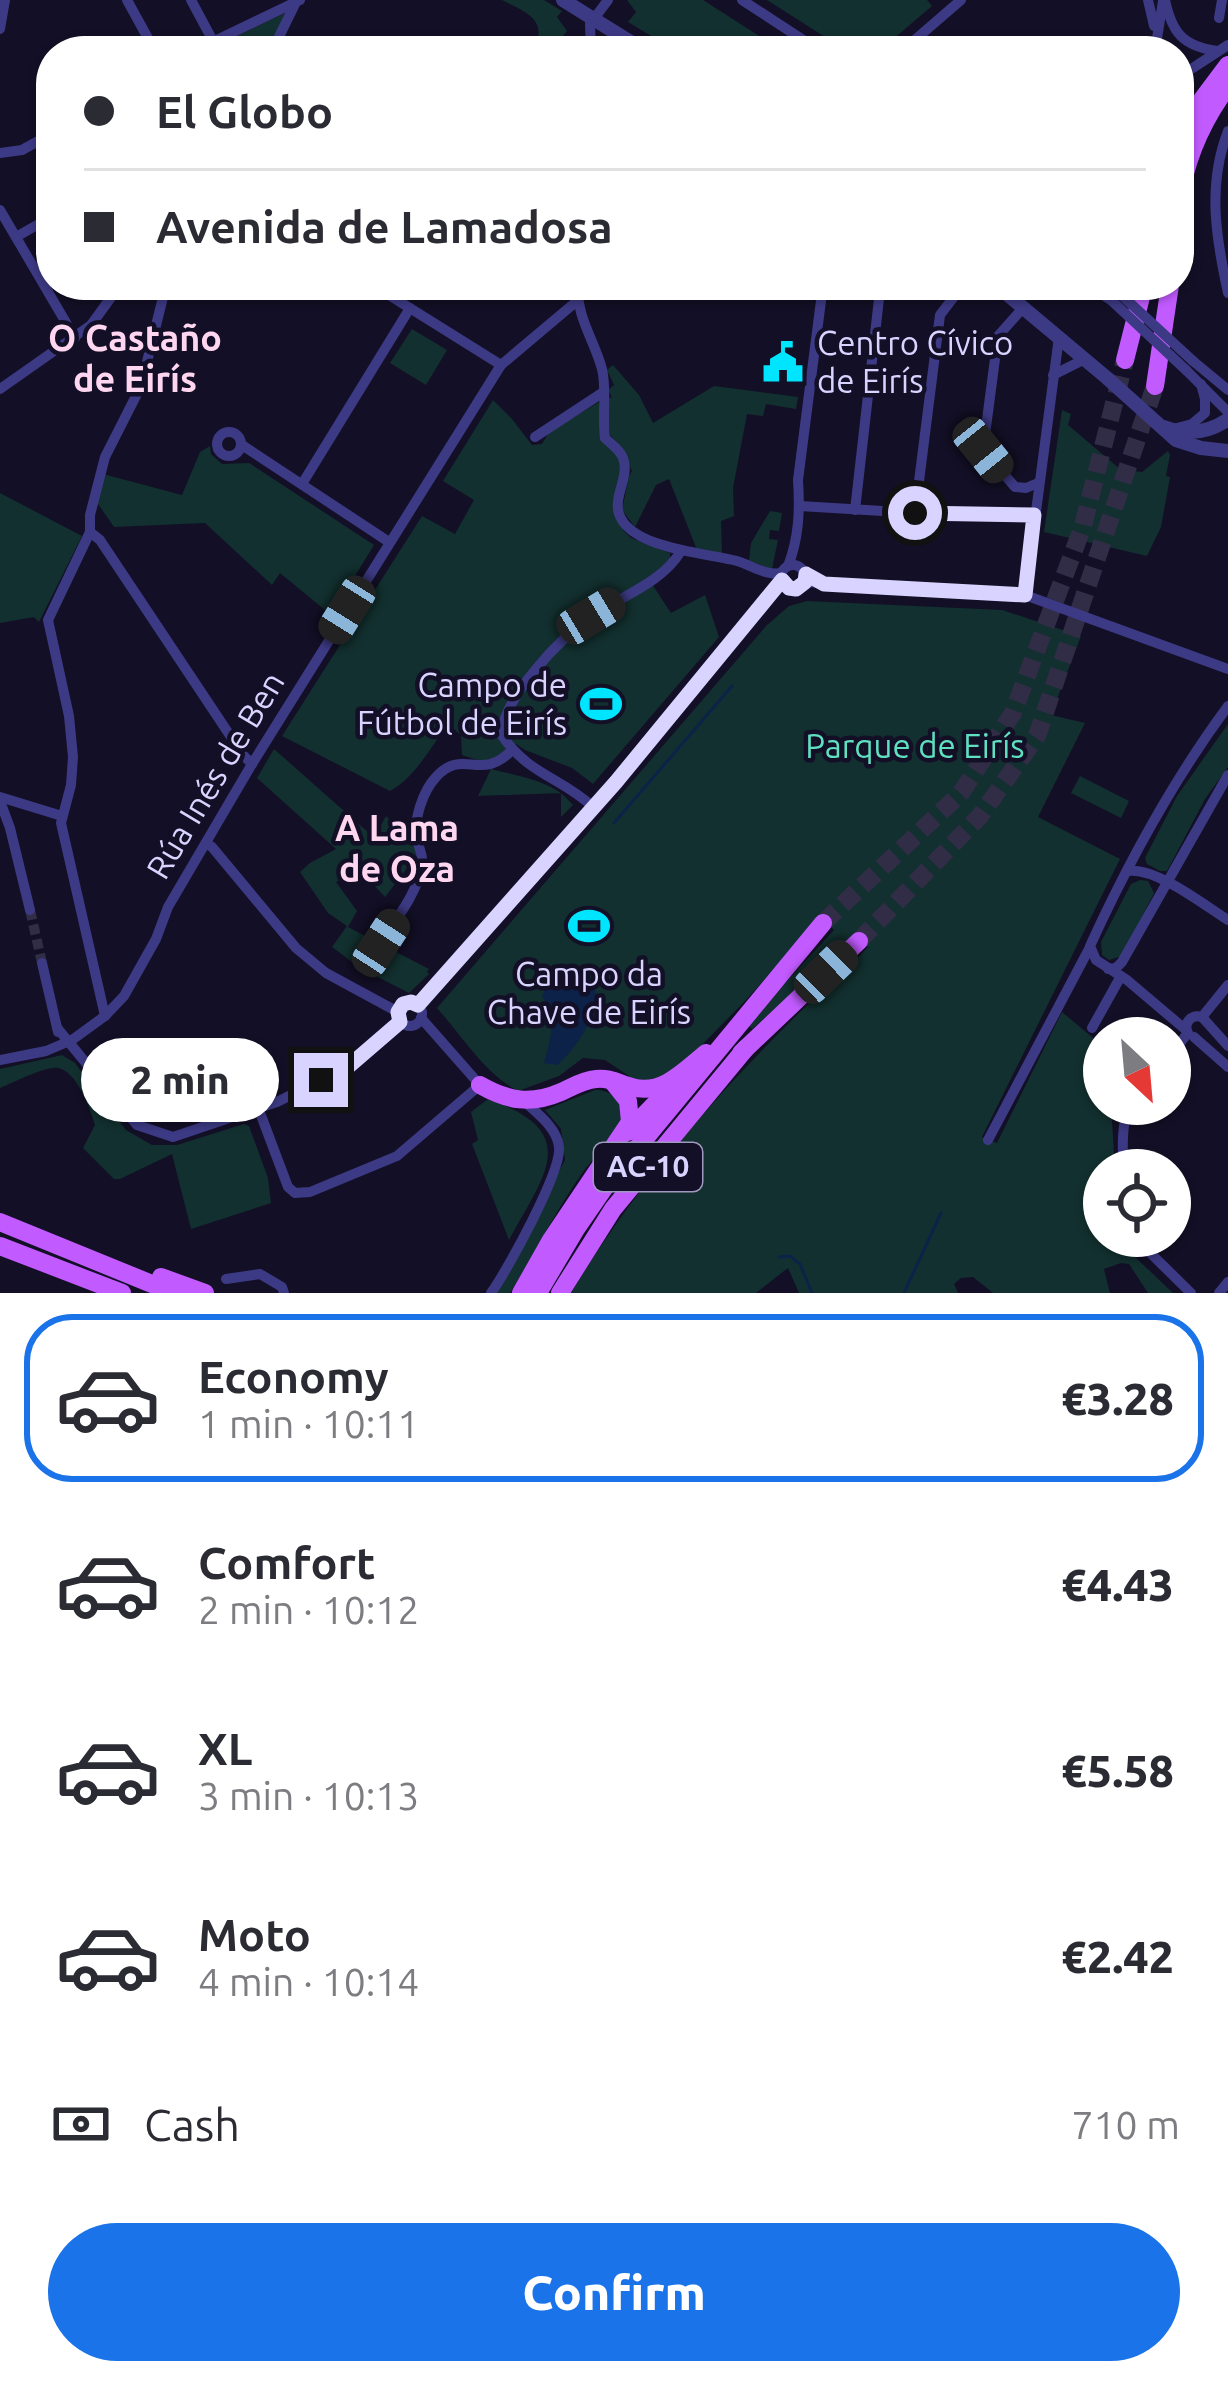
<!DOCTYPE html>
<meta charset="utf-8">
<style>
:root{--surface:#fff;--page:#f7f7f7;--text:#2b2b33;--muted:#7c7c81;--line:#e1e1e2;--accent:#1a73e8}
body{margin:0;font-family:Ubuntu,sans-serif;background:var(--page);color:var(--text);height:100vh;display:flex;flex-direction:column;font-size:45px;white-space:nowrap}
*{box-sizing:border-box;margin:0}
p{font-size:39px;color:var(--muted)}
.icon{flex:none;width:66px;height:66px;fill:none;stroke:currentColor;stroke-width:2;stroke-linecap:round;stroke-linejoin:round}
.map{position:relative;height:1293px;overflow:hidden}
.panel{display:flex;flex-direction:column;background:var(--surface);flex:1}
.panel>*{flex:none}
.guide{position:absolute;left:36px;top:36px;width:1158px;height:264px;border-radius:48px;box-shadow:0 3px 9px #0004;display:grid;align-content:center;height:264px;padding:0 48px;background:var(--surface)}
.needle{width:78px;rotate:154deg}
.controls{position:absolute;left:1083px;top:1017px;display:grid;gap:24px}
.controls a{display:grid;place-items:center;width:108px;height:108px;border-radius:50%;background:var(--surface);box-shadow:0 3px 9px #0004;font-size:60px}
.end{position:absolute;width:54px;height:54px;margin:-27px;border:15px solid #d9d4ff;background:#111;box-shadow:0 0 0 6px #111}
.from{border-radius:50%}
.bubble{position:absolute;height:84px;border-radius:42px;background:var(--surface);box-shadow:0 3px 9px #0004;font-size:39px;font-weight:800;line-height:84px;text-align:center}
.car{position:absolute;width:36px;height:72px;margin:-36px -18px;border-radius:15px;box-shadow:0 0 9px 3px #0007;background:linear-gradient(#222 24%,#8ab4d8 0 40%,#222 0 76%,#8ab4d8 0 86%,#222 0)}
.guide b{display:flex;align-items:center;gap:42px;height:114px;font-size:45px}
.guide b+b{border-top:3px solid var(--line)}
.guide i{width:30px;height:30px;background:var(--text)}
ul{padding:21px 0 0;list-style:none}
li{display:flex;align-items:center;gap:36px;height:168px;margin:0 24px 18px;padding:0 24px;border:6px solid transparent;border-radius:48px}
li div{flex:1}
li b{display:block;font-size:45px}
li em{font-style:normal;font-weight:800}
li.current{border-color:var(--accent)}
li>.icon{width:108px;height:108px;stroke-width:1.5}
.pay{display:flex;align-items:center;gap:30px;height:132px;padding:0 48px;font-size:45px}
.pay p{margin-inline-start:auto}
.primary-button{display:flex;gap:24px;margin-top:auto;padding:24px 48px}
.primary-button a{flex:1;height:138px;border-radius:72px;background:var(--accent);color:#fff;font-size:48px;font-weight:800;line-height:138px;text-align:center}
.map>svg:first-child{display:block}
.green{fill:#12302f}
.water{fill:#0c2248}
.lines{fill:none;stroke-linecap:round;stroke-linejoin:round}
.stream{stroke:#0c2248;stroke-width:3}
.minor-tunnel{stroke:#312d47;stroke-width:10;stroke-dasharray:10 5;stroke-linecap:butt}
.primary-tunnel{stroke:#312d47;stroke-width:18;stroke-dasharray:18 9;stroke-linecap:butt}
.minor{stroke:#3d3a85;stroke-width:10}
.tertiary{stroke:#3d3a85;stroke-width:14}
.primary{stroke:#c25bff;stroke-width:18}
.minor-bridge{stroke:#3d3a85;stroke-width:10}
.route{stroke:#d9d4ff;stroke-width:15}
.labels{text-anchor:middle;stroke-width:9;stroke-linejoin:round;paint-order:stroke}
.shield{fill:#130f26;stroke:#9e99be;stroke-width:3}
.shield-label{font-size:30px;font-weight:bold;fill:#d9d4ff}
.poi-label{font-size:33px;fill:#d9d4ff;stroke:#130f26;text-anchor:start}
.park-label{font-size:33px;fill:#5fe0c0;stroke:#130f26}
.street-label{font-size:33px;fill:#d9d4ff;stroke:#130f26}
.neighbourhood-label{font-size:36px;font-weight:bold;fill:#ffd6f0;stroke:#130f26}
</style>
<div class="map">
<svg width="1228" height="1293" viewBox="0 0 1228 1293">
<rect width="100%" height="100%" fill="#130f26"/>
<!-- green -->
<g class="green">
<path d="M502 0H544L562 11 557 17 567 31 557 43 561 51H532C551 20 525 12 502 0Z"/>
<polygon points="703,0 783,51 676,51 628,22 636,12 627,0"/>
<polygon points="767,0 927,0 932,6 879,51 847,51"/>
<polygon points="285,13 268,51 217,51 214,47"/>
<polygon points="412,329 447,350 426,385 390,363"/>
<polygon points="613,365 639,395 653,423 714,386 798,397 796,409 766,404 763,416 747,414 733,488 734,516 721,521 722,554 697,550 669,479 656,485 635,527 622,510 629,476 632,471 617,442 610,435 606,400 612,397 608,390 614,385 607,370"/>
<path d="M493 400 512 419 532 445 542 444 549 432 599 402 602 441 618 456 621 465 623 530 631 538 670 553V560L648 578 671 613 705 595 719 637 593 784 572 768 525 750 516 744C493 761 490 765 462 755L461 735 448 725C430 747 416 777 390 791L282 736 422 516 455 534 474 500 443 481Z"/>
<polygon points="1062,410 1071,414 1068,425 1120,469 1142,472 1168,451 1170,455 1166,476 1170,477 1161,527 1147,556 1044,532"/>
<polygon points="210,446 211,454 222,464 249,463 374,545 331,615 280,573 272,585 205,523 114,527 96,501 103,474 182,495 200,452"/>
<polygon points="0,493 82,536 39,622 34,617 0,623"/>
<polygon points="770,511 782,513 779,531 770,530 769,539 778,540 772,569 749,561 751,543"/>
<path d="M807 601 1002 610 1081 636 1051 715 1085 723 1038 817 1120 859 982 1137 997 1143 1062 1012 1104 1047V1104H1111L1115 1170H1104V1236H1113L1173 1293H1148L1129 1264 1121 1263 1104 1269 1110 1293H993L973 1277 961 1278 954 1284 958 1293H799L788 1268 756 1293H571C632 1192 711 1100 794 1018 818 994 846 972 868 947L858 936 752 1029 748 1025 750 1022 834 930 821 917 745 1001 694 1053 666 1076 638 1082 605 1060 583 1058 559 1076 518 1091C485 1074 462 1036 437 1008L767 625 789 606Z"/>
<polygon points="1228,724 1228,767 1205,799 1167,871 1160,871 1147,864 1145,858 1177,796"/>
<polygon points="274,749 370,834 379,829 386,816 407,837 411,835 421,862 414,859 385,897 359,869 336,882 357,911 348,927 429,969 427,972 429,974 409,993 360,968 332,947 347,926 328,913 300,872 310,863 336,849 257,778"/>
<path d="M491 769C521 777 553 780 573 805L561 817V793L478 796Z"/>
<polygon points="1080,776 1129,801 1121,818 1071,793"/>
<polygon points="1140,880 1148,881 1154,893 1122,956 1109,960 1102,955 1101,942 1131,884"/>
<path d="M62 1055 75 1063 126 1130 152 1145H177L244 1124 249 1126 268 1178 271 1203 191 1229 172 1154 120 1179H114L83 1148 95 1125C90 1109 77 1071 58 1068 45 1066 13 1083 0 1088V1069Z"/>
<path d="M595 1090C610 1090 626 1100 622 1119 617 1140 595 1155 583 1172 556 1210 535 1253 510 1293H496L565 1160 561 1129 545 1110Z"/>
<path d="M488 1099C584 1132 544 1175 509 1240L472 1144 478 1140 471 1112Z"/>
</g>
<!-- water -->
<path class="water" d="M575 971C583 976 594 983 596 994 599 1015 573 1053 557 1065L544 1063C551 1037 557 1021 542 996 547 981 559 973 575 971Z"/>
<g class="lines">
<!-- stream -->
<g class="stream">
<polyline points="614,823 732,686"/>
<polyline points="779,1257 790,1256 800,1264 812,1293"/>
<polyline points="904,1293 941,1213"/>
</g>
<!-- minor-tunnel -->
<polyline class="minor-tunnel" points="30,910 42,963"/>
<!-- primary-tunnel -->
<g class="primary-tunnel">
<polyline points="823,923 961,793 1013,713 1083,526 1125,360"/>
<polyline points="859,941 980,816 1037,736 1155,386"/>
</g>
<!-- minor -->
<g class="minor">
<polyline points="127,0 155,51"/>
<polyline points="191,0 213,41"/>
<polyline points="742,0 820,51"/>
<polyline points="1148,0 1154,26"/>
<path d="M1165 0C1172 33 1183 46 1217 51"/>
<polyline points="1219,18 1222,0"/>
<polyline points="0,29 5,0"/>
<polyline points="194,51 300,0"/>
<polyline points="272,51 296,2"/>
<polyline points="591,51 590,24 608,0"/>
<polyline points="902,51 961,0"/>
<polyline points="1155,51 1163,1"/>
<polyline points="1179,77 1228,45"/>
<path d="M1228 131C1207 185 1216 238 1228 293"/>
<polyline points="0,153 22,150 51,134"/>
<polyline points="0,210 75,338"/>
<polyline points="16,237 51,217"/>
<polyline points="373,285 501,365"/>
<path d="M578 285C576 317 594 339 602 369 607 389 602 416 605 438 611 444 620 450 623 458 630 477 613 496 619 514 631 549 707 553 737 561 753 566 766 576 782 573"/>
<polyline points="1086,285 1111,300"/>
<polyline points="822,293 833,286 880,290"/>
<polyline points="1023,308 998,336 983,450 1015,487 1026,488 1038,483"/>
<polyline points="1193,361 1228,390"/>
<polyline points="1186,370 1228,412"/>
<polyline points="1053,375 1085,359"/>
<polyline points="0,389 91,325 120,285"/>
<polyline points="1177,428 1192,424 1205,413 1205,399 1201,384"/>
<circle cx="229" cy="444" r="12"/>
<polyline points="535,437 602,393"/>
<polyline points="242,445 389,542"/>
<polyline points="302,484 410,308"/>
<polyline points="800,506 915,513 1034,516"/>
<polyline points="855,510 880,290 884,285"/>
<polyline points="915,513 940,315 963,285"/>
<polyline points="90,532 100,540 243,755 252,764"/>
<circle cx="793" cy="577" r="12"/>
<path d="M788 566C799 538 800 510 798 480L822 293"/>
<polyline points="805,582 1025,595 1228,669"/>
<polyline points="1025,595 1059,337"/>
<polyline points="0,797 62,816"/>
<polyline points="0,801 10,828 30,910"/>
<path d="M593 807C561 777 528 775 501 734 505 696 560 638 591 617 621 596 662 583 681 551"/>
<polyline points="206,843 212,847 296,948 326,973 398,1012"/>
<path d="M1128 871C1156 867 1204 905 1228 920"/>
<path d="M381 942C396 919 416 895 422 867 424 855 419 850 417 839 413 820 423 791 436 777 463 747 481 783 512 750"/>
<polyline points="42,963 58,1032"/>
<polyline points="1108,969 1116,968 1122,962 1228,775"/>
<circle cx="410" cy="1014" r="12"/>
<polyline points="418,1005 616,782 782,581"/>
<polyline points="105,1016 61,823 71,785 73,757 69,716 48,620 90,532 90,515 105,457 141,386 166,285"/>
<polyline points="1202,1017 1228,985"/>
<polyline points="1202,1017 1228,1046"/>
<polyline points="1092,1028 1121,976"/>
<polyline points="58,1029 137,1125 173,1137 277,1102 349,1066 401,1022"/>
<path d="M1186 1030 1127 980 1096 960 1090 946C1128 863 1174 779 1228 706"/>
<polyline points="1194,1037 1228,1067"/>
<path d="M1170 1055 1188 1033C1183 1023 1191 1014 1202 1017"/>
<polyline points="0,1060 46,1051 72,1040 105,1016 124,996 156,939 168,907 252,764 501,365 577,301"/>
<polyline points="259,1110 288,1187 295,1193 310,1192 397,1156 480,1085 421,1018"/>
<polyline points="988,1140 1090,947"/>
<path d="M1124 1170C1122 1149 1121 1123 1130 1104"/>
<polyline points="1133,1236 1191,1293"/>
<polyline points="226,1279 260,1274 282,1287 284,1293"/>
<path d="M491 1293C507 1271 562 1171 559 1147 557 1128 538 1114 525 1102"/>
<polyline points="1219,1293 1228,1282"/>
</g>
<!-- tertiary -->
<g class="tertiary">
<polyline points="563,0 645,51"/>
<polyline points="996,285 1107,378 1176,440 1201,448 1228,451"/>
<path d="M1164 427C1187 436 1207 433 1227 420"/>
</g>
<!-- primary -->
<g class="primary">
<polyline points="1179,145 1195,109 1228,65"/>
<path d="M1179 203C1185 159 1202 121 1228 86"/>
<polyline points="1125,360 1144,285"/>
<polyline points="1155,386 1170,285"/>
<polyline points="741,1053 859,941"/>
<path d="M480 1085C508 1101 531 1105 561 1092 572 1087 583 1080 596 1079 609 1077 620 1084 632 1087 662 1096 685 1070 706 1053"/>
<polyline points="628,1132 675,1083"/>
<polyline points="0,1222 174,1293"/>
<polyline points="0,1246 122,1293"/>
<polyline points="161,1277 205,1293"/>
<polyline points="521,1293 551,1240 630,1122 628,1101 612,1081"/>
<polyline points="538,1293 576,1229 605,1187 823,923"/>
<polyline points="560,1293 613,1209 746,1048"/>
</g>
<!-- minor-bridge -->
<g class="minor-bridge">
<polyline points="1118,292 1193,361"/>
<polyline points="1111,300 1186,370"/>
</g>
</g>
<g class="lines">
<!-- route -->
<polyline class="route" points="321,1080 349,1066 400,1022 398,1012 403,1004 411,1002 418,1005 616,782 782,580 789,588 796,589 805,582 806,574 824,584 1025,595 1034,515 915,513"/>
</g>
<!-- icons -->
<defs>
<g id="civic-bare" transform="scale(3.24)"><path d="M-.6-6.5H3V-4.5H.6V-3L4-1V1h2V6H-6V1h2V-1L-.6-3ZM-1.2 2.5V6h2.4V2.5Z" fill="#00e5ff" stroke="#130f26" stroke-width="2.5" paint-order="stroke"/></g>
<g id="stadium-bare" transform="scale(3.24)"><path d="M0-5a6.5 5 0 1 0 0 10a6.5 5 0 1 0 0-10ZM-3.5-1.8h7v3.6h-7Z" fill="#00e5ff" stroke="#130f26" stroke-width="2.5" paint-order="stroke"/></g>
</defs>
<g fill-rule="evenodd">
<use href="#civic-bare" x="783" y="362"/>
<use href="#stadium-bare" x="601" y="704"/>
<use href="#stadium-bare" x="589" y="926"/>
</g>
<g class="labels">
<!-- shield labels -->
<rect class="shield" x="594" y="1143" width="108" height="48" rx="9"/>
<g class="shield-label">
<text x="648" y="1177">AC-10</text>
</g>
<!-- poi labels -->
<g class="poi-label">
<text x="817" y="355">Centro Cívico<tspan x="817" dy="38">de Eirís</tspan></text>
<text x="567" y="697" text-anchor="end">Campo de<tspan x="567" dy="38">Fútbol de Eirís</tspan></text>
<text x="589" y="986" text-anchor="middle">Campo da<tspan x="589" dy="38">Chave de Eirís</tspan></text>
</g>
<!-- park labels -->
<g class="park-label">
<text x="915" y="758">Parque de Eirís</text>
</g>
<!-- street labels -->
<g class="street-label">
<text transform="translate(215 775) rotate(-59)" y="12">Rúa Inés de Ben</text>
</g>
<!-- neighbourhood labels -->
<g class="neighbourhood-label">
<text x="135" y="351">O Castaño<tspan x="135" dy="41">de Eirís</tspan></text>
<text x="397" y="841">A Lama<tspan x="397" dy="41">de Oza</tspan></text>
</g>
</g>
</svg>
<div class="controls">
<a><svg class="needle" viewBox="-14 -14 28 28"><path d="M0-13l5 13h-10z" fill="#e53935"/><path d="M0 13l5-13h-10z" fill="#7c7c81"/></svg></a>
<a><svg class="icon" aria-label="locate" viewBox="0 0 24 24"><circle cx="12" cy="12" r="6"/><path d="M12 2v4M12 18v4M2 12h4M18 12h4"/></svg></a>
</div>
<i class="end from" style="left:915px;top:513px"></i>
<i class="end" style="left:321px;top:1080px"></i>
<div class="bubble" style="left:81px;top:1038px;width:198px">2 min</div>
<i class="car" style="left:983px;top:450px;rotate:141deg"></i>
<i class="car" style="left:347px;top:610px;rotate:212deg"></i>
<i class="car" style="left:591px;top:616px;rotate:59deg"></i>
<i class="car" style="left:381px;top:943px;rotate:33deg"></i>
<i class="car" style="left:826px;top:972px;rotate:46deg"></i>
<div class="guide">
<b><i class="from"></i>El Globo</b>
<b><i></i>Avenida de Lamadosa</b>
</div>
</div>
<section class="panel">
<ul>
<li class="current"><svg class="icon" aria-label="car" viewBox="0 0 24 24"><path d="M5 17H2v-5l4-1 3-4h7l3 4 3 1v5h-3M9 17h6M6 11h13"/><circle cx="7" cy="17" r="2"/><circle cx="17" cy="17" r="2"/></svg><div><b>Economy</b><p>1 min · 10:11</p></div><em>€3.28</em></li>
<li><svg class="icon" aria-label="car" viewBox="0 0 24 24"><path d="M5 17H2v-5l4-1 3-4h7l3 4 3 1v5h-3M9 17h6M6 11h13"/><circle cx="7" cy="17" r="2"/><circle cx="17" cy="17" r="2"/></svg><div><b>Comfort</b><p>2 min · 10:12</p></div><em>€4.43</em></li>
<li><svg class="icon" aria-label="car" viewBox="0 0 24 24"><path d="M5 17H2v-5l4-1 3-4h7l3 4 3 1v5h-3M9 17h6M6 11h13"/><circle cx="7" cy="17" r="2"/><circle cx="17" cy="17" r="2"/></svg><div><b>XL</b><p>3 min · 10:13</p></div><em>€5.58</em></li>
<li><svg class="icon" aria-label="car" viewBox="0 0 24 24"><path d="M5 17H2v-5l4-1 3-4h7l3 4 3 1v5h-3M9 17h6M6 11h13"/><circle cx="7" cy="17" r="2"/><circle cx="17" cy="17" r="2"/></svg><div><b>Moto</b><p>4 min · 10:14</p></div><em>€2.42</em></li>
</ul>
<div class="pay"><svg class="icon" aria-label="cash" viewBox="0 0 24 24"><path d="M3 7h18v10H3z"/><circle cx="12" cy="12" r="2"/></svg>Cash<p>710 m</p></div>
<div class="primary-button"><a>Confirm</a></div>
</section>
